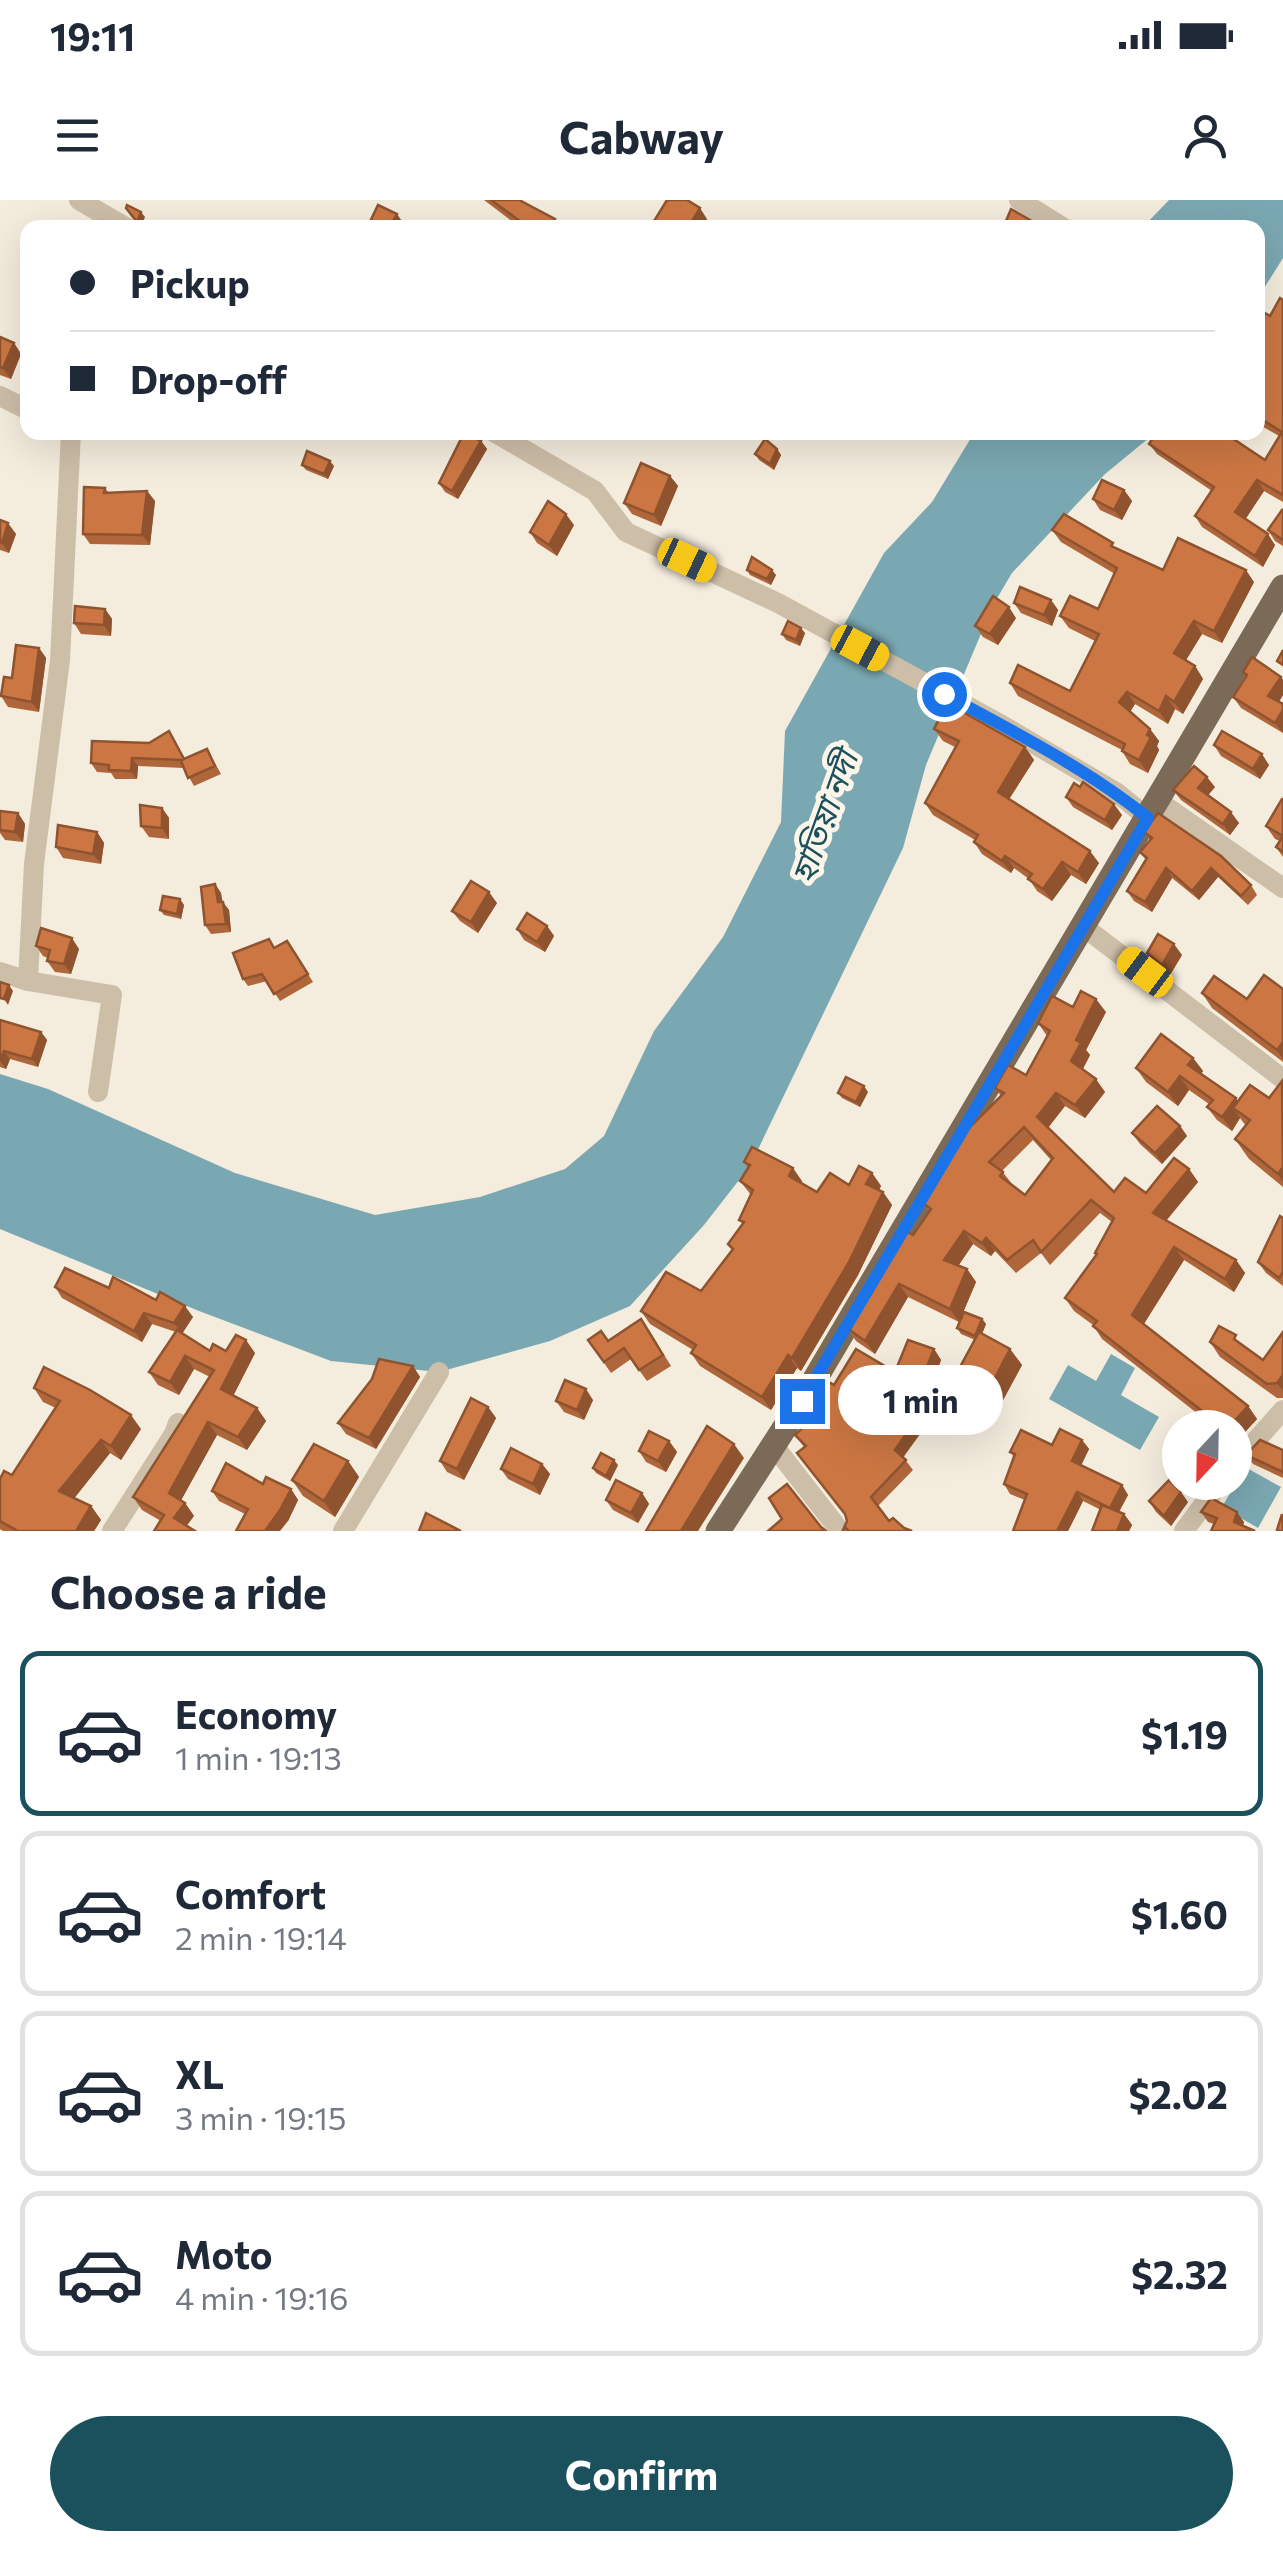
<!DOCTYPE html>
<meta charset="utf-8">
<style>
:root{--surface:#fff;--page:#f6f6f7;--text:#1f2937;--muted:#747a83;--line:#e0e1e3;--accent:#1b505d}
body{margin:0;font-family:Commissioner,"Noto Sans Bengali",sans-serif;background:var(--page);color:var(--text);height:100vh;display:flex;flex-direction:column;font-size:38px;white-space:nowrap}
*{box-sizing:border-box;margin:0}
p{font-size:32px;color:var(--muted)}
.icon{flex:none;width:55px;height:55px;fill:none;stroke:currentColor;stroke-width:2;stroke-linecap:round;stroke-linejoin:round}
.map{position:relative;height:1331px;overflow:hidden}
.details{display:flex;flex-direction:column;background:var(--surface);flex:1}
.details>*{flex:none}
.guide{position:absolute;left:20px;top:20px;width:1245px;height:220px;border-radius:20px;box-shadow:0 10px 40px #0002;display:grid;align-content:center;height:220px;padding:0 50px;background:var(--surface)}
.needle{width:65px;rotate:202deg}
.fabs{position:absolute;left:1162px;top:1210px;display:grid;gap:20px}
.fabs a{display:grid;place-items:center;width:90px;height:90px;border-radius:50%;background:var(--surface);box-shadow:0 10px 40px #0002;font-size:50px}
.end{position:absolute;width:45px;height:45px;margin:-22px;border:12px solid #1a73e8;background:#fff;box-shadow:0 0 0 5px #fff}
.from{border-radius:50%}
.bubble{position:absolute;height:70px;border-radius:35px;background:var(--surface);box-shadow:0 10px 40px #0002;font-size:32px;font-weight:700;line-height:70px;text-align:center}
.car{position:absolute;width:30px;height:60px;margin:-30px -15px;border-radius:12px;box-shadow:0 0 8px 2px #0007;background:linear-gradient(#f5c518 24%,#345 0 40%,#f5c518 0 76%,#345 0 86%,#f5c518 0)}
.guide b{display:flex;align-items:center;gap:35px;height:95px;font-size:38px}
.guide b+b{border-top:2px solid var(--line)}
.guide i{width:25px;height:25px;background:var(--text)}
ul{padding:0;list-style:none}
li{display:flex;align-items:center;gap:30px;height:165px;margin:0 20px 15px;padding:0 30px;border:5px solid var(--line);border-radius:20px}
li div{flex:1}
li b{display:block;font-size:38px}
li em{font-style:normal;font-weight:700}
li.active{border-color:var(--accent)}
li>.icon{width:90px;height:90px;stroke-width:1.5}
h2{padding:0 50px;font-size:45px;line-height:120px}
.button{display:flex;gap:20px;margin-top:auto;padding:20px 50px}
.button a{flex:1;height:115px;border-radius:60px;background:var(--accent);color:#fff;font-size:40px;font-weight:700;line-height:115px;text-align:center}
.status{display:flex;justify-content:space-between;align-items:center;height:70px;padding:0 50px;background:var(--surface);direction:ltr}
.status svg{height:28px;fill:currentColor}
header{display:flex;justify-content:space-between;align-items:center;height:130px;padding:0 50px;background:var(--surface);font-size:45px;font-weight:700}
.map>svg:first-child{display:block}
.water{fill:#7aa8b2}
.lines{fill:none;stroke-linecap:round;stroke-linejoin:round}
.minor{stroke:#cdbea8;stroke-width:20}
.primary{stroke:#7c6a59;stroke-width:25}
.wall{fill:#af663a;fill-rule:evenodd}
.shaded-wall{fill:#8f532f}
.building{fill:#cc7743;stroke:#8f532f;stroke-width:2.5;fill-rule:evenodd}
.route{stroke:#1a73e8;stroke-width:12}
.labels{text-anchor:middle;stroke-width:10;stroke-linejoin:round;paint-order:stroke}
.water-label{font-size:32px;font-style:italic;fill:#1b505d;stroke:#fbf5ea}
</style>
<div class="status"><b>19:11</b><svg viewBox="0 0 49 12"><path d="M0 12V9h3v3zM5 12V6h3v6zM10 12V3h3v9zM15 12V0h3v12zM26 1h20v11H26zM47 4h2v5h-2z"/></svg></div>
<header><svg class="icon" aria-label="menu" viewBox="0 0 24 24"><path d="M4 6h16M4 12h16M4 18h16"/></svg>Cabway<svg class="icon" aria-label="person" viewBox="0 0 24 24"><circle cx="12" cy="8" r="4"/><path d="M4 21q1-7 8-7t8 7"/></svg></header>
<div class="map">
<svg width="1283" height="1331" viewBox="0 0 1283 1331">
<rect width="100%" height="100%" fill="#f4ecdd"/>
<!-- water -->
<g class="water">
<polygon points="1169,0 1283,0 1283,58 1258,98 1258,28 1143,27"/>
<polygon points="974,233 1155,233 1105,274 1012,373 993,405 926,565 903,648 750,966 704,1025 630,1106 550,1141 439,1172 331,1161 199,1111 0,1029 0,874 48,889 235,973 375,1015 480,997 565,969 604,936 654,831 723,737 781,622 785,531 884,353 932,302"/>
<polygon points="1111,1154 1135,1168 1121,1195 1159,1217 1140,1250 1049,1199 1068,1165 1096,1181"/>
<polygon points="1245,1267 1281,1287 1258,1328 1222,1307"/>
</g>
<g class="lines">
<!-- minor -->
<g class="minor">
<polyline points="79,0 127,28"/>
<polyline points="1019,0 1064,28"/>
<polyline points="0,196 28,210"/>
<polyline points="71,232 60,460 34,664 28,781 112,795 98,892"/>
<polyline points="494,232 595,291 626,332 778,403 1002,525 1116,592 1148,618"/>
<polyline points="1158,601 1283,688"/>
<polyline points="1084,727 1283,879"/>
<polyline points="0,772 28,781"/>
<polyline points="774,1246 840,1331"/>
<polyline points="1235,1264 1283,1210"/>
<polyline points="112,1331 174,1234 178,1223"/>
<polyline points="343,1331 439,1172"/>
<polyline points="1184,1331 1220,1282"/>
</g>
<!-- primary -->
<polyline class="primary" points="718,1331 802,1201 1283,387"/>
</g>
<!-- wall -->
<g class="wall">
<polygon points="484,0 521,0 555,19 562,28 521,28"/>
<polygon points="1283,100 1283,302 1264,291 1245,319 1275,345 1263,367 1202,327 1195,316 1212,291 1157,254 1149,244 1265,260 1279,236 1258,224 1258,121 1270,116"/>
<polygon points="0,137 14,143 21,154 11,179 0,175"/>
<polygon points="481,241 487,249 458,299 445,292 439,283"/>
<polygon points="777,249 781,255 774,270 759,260 755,254"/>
<polygon points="302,265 334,266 328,279 306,270"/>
<polygon points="670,276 678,286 661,326 632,314 624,303"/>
<polygon points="105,288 109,293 147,291 155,301 150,345 90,344 83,334"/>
<polygon points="1124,290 1132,301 1122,320 1100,310 1093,299"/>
<polygon points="1283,311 1283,346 1275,341 1268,330"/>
<polygon points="0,320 16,334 9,353 0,350"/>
<polygon points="574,325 557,356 537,343 530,332"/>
<polygon points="1052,330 1117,348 1163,370 1254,382 1222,443 1202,434 1186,460 1195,466 1203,479 1183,514 1175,509 1168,524 1135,504 1130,512 1150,529 1159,541 1157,546 1159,550 1148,573 1130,564 1122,551 1122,550 1018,496 1010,483 1070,491 1095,441 1069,428 1060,416 1098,409 1115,374 1061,342"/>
<polygon points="747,370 776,375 771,385 750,375"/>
<polygon points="1051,400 1058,410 1052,426 1021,413 1014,403"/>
<polygon points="105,409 112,419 111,436 81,434 74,423"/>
<polygon points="1016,418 998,445 983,437 975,426"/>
<polygon points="805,433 800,446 786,440 782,434"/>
<polygon points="39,448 46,458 39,512 8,507 1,496 12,478"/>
<polygon points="1243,472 1281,477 1283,480 1283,495 1279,502 1283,533 1241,508 1233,497 1246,477"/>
<polygon points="934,529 1025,547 1034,560 1009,599 1099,663 1086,684 1071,675 1052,701 1037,691 1029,679 1014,668 1011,673 982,654 974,642 975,640 933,615 925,603 955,547 943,541"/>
<polygon points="169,531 185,559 207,549 221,574 194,586 184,568 138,566 137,579 115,579 111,573 97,572 91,563 149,543"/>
<polygon points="1214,545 1269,565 1260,579 1221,556"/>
<polygon points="1215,587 1208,595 1239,623 1230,635 1181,600 1173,590"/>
<polygon points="1066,597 1122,615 1112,630 1073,607"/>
<polygon points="1283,599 1283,657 1276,647 1280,641 1275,639 1266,626"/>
<polygon points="162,608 169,618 169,639 149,637 141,626"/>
<polygon points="0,611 18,613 25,624 23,642 5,640 0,633"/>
<polygon points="97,632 104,643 101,664 63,658 56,647"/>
<polygon points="1144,632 1251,685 1257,695 1248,705 1218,677 1199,700 1172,678 1152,712 1134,701 1127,691 1146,660 1140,652 1150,641"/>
<polygon points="215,684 221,693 222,702 229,710 231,732 211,734 205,725"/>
<polygon points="497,703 478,733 460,721 452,711"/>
<polygon points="184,705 181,719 164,715 160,710"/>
<polygon points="547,726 554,736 545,752 524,740 517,729"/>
<polygon points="287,741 313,782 280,801 267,781 248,786 243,779 275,748"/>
<polygon points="36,746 79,749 71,774 55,772 47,761 48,758 43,756"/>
<polygon points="1147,753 1182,755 1170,775 1155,764"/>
<polygon points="1283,789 1283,862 1212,808 1202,793 1247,799"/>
<path d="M1073 807 1106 812 1086 850 1090 855 1083 869 1105 892 1085 918 1065 906 1048 928 1114 992 1146 993 1189 969 1198 982 1167 1020 1236 1060 1245 1073 1234 1092 1184 1060 1144 1124 1248 1206 1257 1219 1236 1242 1235 1228H1216L1102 1139 1093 1125 1074 1111 1065 1098 1097 1055 1095 1053 1112 1022 1100 1013 1050 1065 1041 1053 1016 1073 995 1051 991 1056 973 1044 959 1065 967 1069 976 1082 959 1122 908 1097 875 1154 856 1141 847 1128 929 1012 922 1002 1001 896 995 888 1026 875 1047 836 1038 823ZM1033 940 1051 960 1025 995 1012 984 1002 971Z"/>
<polygon points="0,820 41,832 47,840 38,867 10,859 6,869 0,867"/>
<polygon points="1193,858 1203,871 1201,874 1238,901 1269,898 1283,882 1283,987 1249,959 1235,939 1246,926 1240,918 1232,931 1217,920 1207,907 1209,904 1189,890 1178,906 1146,882 1136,868"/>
<polygon points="868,892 860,907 842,898 838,893"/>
<polygon points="1180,926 1187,936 1162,964 1140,944 1132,933"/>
<polygon points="744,962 802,981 801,983 817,992 849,985 872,973 881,986 879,990 883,992 892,1005 858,1075 801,1171 797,1168 771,1210 700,1166 691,1153 693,1150 650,1124 641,1111 701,1091 732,1050 728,1044 743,1024 739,1020 751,995 740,981 748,968"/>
<polygon points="1283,1018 1283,1086 1266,1073 1258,1062"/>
<polygon points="55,1087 109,1088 156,1100 193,1117 182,1133 210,1151 255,1153 233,1196 257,1208 266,1221 247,1250 217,1235 181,1300 185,1303 194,1316 161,1321 142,1310 133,1297 210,1177 194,1169 179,1195 158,1185 149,1172 176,1132 152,1124 142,1142 62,1098"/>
<polygon points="982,1119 986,1124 982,1134 1010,1149 1022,1165 996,1213 964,1196 953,1180 975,1140 961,1134 957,1128"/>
<polygon points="649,1130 671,1166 647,1181 631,1159 611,1173 588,1140 608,1141"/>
<polygon points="1283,1132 1283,1198 1277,1198 1220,1157 1210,1142 1243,1145 1263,1160"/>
<polygon points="934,1149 941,1160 931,1188 905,1178 897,1167"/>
<polygon points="413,1166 420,1177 376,1249 346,1234 338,1223"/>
<polygon points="900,1175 907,1185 892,1210 913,1224 920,1234 903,1257 913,1270 878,1306 889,1321 912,1331 844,1331 847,1321 845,1315 804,1247 795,1235 814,1217 806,1207"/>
<polygon points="34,1188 141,1229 121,1260 110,1253 74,1298 91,1306 101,1320 94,1331 3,1331 0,1329 0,1279 12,1275 56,1208 43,1202"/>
<polygon points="593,1200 584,1220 564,1212 556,1201"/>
<polygon points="488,1207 496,1218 464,1280 447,1272 440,1261"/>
<polygon points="1082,1240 1089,1249 1081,1265 1122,1285 1128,1295 1119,1312 1124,1314 1132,1325 1129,1331 1092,1331 1101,1310 1083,1301 1068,1331 1013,1331 1025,1300 1010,1294 1004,1284 1014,1257 1010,1252"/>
<polygon points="669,1241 677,1252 666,1272 646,1262 639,1251"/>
<polygon points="1283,1250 1283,1278 1253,1264 1246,1255"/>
<polygon points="348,1261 359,1277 335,1317 303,1296 292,1280"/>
<polygon points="542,1264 550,1274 540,1295 508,1279 501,1269"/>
<polygon points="618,1265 610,1281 596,1273 593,1268"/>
<polygon points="263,1284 291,1289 298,1300 288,1321 245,1314 219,1301 212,1291"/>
<polygon points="642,1293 649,1304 638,1323 613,1310 606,1300"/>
<polygon points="1149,1301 1188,1302 1171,1326 1156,1312"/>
<polygon points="1201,1312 1244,1322 1243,1326 1214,1324 1208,1322"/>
</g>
<!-- shaded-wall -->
<g class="shaded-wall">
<polygon points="700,8 707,19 702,28 688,28"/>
<polygon points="141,12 145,17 141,27 137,22"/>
<polygon points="397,14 404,24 402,28 389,28"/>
<polygon points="555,19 562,28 550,28"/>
<polygon points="14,143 21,154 11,179 3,168"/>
<polygon points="481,241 487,249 458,299 452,291"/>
<polygon points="777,249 781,255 774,270 770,264"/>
<polygon points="330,261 334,266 328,279 324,274"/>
<polygon points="670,276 678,286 661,326 654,315"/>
<polygon points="1257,280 1264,291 1243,323 1235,312"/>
<polygon points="1124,290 1132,301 1122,320 1114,310"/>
<polygon points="147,291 155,301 150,345 142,335"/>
<polygon points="566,314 574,325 557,356 549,345"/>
<polygon points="8,323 16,334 9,353 2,343"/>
<polygon points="1268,334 1275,345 1263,367 1255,356"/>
<polygon points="772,370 776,375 771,385 767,379"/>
<polygon points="1246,370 1254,382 1222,443 1214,431"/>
<polygon points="1051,400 1058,410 1052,426 1044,415"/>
<polygon points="1009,407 1016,418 998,445 990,434"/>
<polygon points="105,409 112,419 111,436 104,425"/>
<polygon points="1194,421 1202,434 1183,465 1174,453"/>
<polygon points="801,428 805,433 800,446 796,440"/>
<polygon points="39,448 46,458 39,512 32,502"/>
<polygon points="1195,466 1203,479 1183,514 1174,502"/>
<polygon points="1281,477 1283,480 1283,495 1276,506 1268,496"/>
<polygon points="1127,492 1135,504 1128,515 1119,502"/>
<polygon points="1166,496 1175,509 1168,524 1159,511"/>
<polygon points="1283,510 1283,533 1275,523"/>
<polygon points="1150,529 1159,541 1157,546 1159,550 1148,573 1139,560"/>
<polygon points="1025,547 1034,560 1006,604 998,592"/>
<polygon points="1262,554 1269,565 1260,579 1253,569"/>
<polygon points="132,558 138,566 137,579 131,571"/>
<polygon points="1207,577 1215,587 1205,599 1198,588"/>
<polygon points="1114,604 1122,615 1112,630 1105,620"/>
<polygon points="162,608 169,618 169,639 162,628"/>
<polygon points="1231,612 1239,623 1230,635 1223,624"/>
<polygon points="18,613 25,624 23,642 15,632"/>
<polygon points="97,632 104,643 101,664 93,654"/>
<polygon points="1090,651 1099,663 1086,684 1078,672"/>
<polygon points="1005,656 1014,668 1011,673 1002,661"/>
<polygon points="1062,662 1071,675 1052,701 1043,689"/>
<polygon points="1166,668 1172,678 1152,712 1145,702"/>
<polygon points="1211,668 1218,677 1199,700 1192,691"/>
<polygon points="215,684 221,693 224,711 218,702"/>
<polygon points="489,692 497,703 478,733 471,722"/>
<polygon points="180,699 184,705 181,719 177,714"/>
<polygon points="223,702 229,710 231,732 226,724"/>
<polygon points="547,726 554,736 545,752 537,742"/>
<polygon points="72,738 79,749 71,774 64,764"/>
<polygon points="1174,744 1182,755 1170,775 1162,765"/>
<polygon points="9,785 13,791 8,805 4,799"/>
<polygon points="1096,799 1106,812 1086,850 1090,855 1080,874 1071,861 1076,840"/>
<polygon points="41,832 47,840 38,867 32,859"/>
<polygon points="1283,842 1283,859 1277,850"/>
<polygon points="4,851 10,859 6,869 0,861"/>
<polygon points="1193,858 1203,871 1198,878 1188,865"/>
<polygon points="1180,876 1189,890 1178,906 1168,892"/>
<polygon points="1096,879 1105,892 1085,918 1075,905"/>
<polygon points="864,886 868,892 860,907 856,902"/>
<polygon points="1056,893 1065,906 1046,930 1037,917"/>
<polygon points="1236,898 1245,912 1233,908 1240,918 1232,931 1222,917"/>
<polygon points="1180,926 1187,936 1162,964 1155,953"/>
<polygon points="1283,967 1283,982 1278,974"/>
<polygon points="793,968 802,981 798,988 789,976"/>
<polygon points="1189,969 1198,982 1162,1025 1153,1013"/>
<polygon points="872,973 881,986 875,997 866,984"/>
<polygon points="883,992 892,1005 858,1075 801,1171 792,1158"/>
<polygon points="964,1031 973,1044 953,1073 944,1060"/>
<polygon points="986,1038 995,1051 991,1056 982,1043"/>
<polygon points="1174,1047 1184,1060 1141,1128 1132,1115"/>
<polygon points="1236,1060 1245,1073 1234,1092 1225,1079"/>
<polygon points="967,1069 976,1082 959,1122 950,1109"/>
<polygon points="899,1084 908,1097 875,1154 865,1141"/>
<polygon points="185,1106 193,1117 182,1134 174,1123"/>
<polygon points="144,1113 152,1124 142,1142 134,1131"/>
<polygon points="982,1119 986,1124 979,1141 975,1136"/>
<polygon points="246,1140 255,1153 230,1202 221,1189"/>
<polygon points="934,1149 941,1160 931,1188 923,1177"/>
<polygon points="1010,1149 1022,1165 996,1213 985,1197"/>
<polygon points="788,1155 797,1168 771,1210 762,1197"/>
<polygon points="185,1156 194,1169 179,1195 170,1182"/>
<polygon points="413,1166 420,1177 376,1249 369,1238"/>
<polygon points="900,1175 907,1185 890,1213 884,1204"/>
<polygon points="1283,1175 1283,1191 1277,1183"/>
<polygon points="586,1189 593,1200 584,1220 577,1210"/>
<polygon points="1248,1206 1257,1219 1236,1242 1235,1228 1228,1228"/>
<polygon points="488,1207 496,1218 464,1280 457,1269"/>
<polygon points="257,1208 266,1221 247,1250 238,1237"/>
<polygon points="131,1215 141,1229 121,1260 111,1246"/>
<polygon points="208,1222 217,1235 178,1306 169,1293"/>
<polygon points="913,1224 920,1234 902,1259 895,1250"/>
<polygon points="101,1240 110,1253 69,1305 59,1291"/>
<polygon points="1082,1240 1089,1249 1079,1270 1072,1261"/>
<polygon points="669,1241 677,1252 666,1272 658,1261"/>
<polygon points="734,1244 744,1258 698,1331 681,1331"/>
<polygon points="614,1260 618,1265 610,1281 606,1276"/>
<polygon points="348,1261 359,1277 335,1317 324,1301"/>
<polygon points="542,1264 550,1274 540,1295 533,1284"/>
<polygon points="1122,1285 1128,1295 1116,1317 1110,1308"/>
<polygon points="291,1289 298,1300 288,1321 280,1331 265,1331"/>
<polygon points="1077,1292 1083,1301 1068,1331 1059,1331 1058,1329"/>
<polygon points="1181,1292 1188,1302 1171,1326 1164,1316"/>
<polygon points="642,1293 649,1304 638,1323 631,1313"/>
<polygon points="185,1303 194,1316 183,1331 174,1318"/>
<polygon points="91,1306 101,1320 94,1331 76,1331"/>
<polygon points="1237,1312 1244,1322 1241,1331 1234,1322"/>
<polygon points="1124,1314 1132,1325 1129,1331 1117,1331"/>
</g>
<!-- building -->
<g class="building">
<polygon points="491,0 519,0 555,19 550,28 532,28 517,19"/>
<polygon points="667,0 687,0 700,8 688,28 665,28 654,21"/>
<polygon points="127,5 141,12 137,22 126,8"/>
<polygon points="378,5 397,14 389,28 367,28"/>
<polygon points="1011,9 1044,28 1018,28 1006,21"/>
<polygon points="102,21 116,27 125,24 131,28 97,28"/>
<polygon points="1280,98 1283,100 1283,295 1257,280 1235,312 1268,334 1255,356 1195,316 1214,287 1149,244 1157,232 1223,232 1265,260 1282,232 1258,217 1258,121 1263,112 1270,116"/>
<polygon points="0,137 14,143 3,168 0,167"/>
<polygon points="464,233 481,241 452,291 439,283"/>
<polygon points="765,239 777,249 770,264 755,254"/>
<polygon points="307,251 330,261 324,274 302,265"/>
<polygon points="641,263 670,276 654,315 624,303"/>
<polygon points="1102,280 1124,290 1114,310 1093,299"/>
<polygon points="84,287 105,288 104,293 147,291 142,335 83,334"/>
<polygon points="548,301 566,314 549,345 530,332"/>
<polygon points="1282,310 1283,311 1283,340 1268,330"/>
<polygon points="1064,314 1113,343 1111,346 1163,370 1178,338 1246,370 1214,431 1194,421 1174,453 1195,466 1174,502 1166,496 1159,511 1127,492 1119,502 1150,529 1147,535 1151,537 1139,560 1122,551 1125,544 1010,483 1018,465 1070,491 1099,434 1060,416 1070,396 1098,409 1117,368 1052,330"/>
<polygon points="0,320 8,323 2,343 0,342"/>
<polygon points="752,357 772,370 767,379 747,370"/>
<polygon points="1020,387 1051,400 1044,415 1014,403"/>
<polygon points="993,396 1009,407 990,434 975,426"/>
<polygon points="75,406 105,409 104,425 74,423"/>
<polygon points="788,421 801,428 796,440 782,434"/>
<polygon points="16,445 39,448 32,502 1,496 4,477 12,478"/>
<polygon points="1283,450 1283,465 1277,461"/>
<polygon points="1252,457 1281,477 1268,496 1283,504 1283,510 1275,523 1233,497 1247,475 1243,472"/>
<polygon points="947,503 1025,547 998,592 1090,651 1078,672 1062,662 1043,689 1028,679 1032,674 1005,656 1002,661 974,642 978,635 925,603 959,541 934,529"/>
<polygon points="169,531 184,559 207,549 215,566 188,578 181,561 183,560 132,558 131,571 109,570 109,565 91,563 92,541 149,543"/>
<polygon points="1222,531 1262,554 1253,569 1214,545"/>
<polygon points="1194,566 1207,577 1198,588 1231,612 1223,624 1173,590"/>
<polygon points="1083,582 1114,604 1105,620 1066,597 1074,583 1080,587"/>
<polygon points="1282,599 1283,599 1283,636 1266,626"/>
<polygon points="140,605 162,608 162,628 141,626"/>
<polygon points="0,611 18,613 15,632 0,630"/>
<polygon points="1158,613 1221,656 1251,685 1241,696 1211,668 1192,691 1166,668 1145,702 1127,691 1147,658 1140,652 1152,638 1144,632"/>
<polygon points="58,625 97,632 93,654 56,647"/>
<polygon points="1283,636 1283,652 1276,647"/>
<polygon points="471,681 489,692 471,722 452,711"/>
<polygon points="215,684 218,702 223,702 226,724 205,725 201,687"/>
<polygon points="163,696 180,699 177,714 160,710"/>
<polygon points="527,713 547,726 537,742 517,729"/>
<polygon points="41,728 72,738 64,764 47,761 50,750 36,746"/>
<polygon points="1158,734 1174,744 1162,765 1147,753"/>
<polygon points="269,739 274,748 287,741 308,774 274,794 262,774 243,779 233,753"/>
<polygon points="1264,775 1283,789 1283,842 1277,850 1202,793 1214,776 1247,799"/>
<polygon points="0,782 9,785 4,799 0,798"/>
<path d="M1081 791 1096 799 1076 840 1081 843 1071 861 1096 879 1075 905 1056 893 1037 917 1114 992 1125 978 1146 993 1174 958 1189 969 1153 1013 1236 1060 1225 1079 1174 1047 1132 1115 1248 1206 1228 1228H1224L1093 1126 1097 1121 1065 1098 1097 1054 1095 1053 1114 1018 1091 1000 1041 1052 1033 1040 1007 1060 986 1038 982 1043 964 1031 944 1060 967 1069 950 1109 899 1084 865 1141 847 1128 905 1031 913 1035 931 1009 922 1002 943 966 968 929 1004 893 995 888 1008 865 1026 875 1050 831 1038 823 1052 796 1073 807ZM1024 927 1053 958 1025 995 1000 976 1003 972 989 962Z"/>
<polygon points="0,820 41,832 32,859 4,851 0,861"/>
<polygon points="1161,834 1193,858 1188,865 1236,898 1222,917 1207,907 1213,900 1180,876 1168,892 1136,868"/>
<polygon points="846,877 864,886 856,902 838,893"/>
<polygon points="1282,881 1283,967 1278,974 1235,939 1250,920 1233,908 1250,885 1269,898"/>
<polygon points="1157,906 1180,926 1155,953 1132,933"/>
<polygon points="752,947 793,968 789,976 817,992 830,973 849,985 859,966 872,973 866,984 883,992 849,1062 792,1158 788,1155 762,1197 691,1153 696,1145 641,1111 666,1072 701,1091 733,1049 728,1044 744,1022 739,1020 753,990 740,981 750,965 744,962"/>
<polygon points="1280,1016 1283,1018 1283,1072 1279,1078 1258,1062"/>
<polygon points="65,1068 109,1088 113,1077 156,1100 160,1092 185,1106 174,1123 144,1113 134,1131 55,1087"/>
<polygon points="964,1112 982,1119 975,1136 957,1128"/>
<polygon points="641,1119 663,1155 639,1170 624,1148 604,1162 588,1140 601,1131 608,1141"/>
<polygon points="1219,1126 1236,1135 1234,1139 1263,1160 1283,1132 1283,1175 1277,1183 1267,1184 1210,1142"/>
<polygon points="177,1130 210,1151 213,1144 226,1151 236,1135 246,1140 221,1189 257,1208 238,1237 208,1222 169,1293 185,1303 174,1318 195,1331 154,1331 164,1315 133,1297 214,1170 185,1156 170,1182 149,1172"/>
<polygon points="979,1132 1010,1149 985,1197 953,1180"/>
<polygon points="908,1140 934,1149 923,1177 897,1167"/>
<polygon points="856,1149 900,1175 884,1204 913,1224 895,1250 906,1260 871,1297 889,1321 893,1318 904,1328 912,1331 849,1331 846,1328 843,1330 847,1321 845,1314 797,1253 806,1246 795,1235 818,1213 806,1207 812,1194 822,1178 834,1185"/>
<polygon points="379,1159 413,1166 369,1238 338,1223 372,1179"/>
<polygon points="44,1167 90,1190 131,1215 111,1246 101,1240 59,1291 91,1306 76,1331 18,1331 0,1321 0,1279 4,1271 12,1275 60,1201 34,1188"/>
<polygon points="565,1180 586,1189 577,1210 556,1201"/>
<polygon points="471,1198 488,1207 457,1269 440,1261"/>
<polygon points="707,1226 734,1244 681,1331 646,1331"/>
<polygon points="1060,1229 1082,1240 1072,1261 1122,1285 1110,1308 1077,1292 1058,1329 1062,1331 1013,1331 1027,1294 1004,1284 1015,1254 1010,1252 1021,1230 1052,1245"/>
<polygon points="649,1231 669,1241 658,1261 639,1251"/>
<polygon points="1260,1240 1283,1250 1283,1272 1246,1255"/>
<polygon points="314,1244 348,1261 324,1301 292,1280"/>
<polygon points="511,1248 542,1264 533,1284 501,1269"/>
<polygon points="601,1253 614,1260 606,1276 593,1268"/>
<polygon points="226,1263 263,1284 266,1277 291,1289 280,1310 265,1331 236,1331 248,1309 212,1291"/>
<polygon points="616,1280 642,1293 631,1313 606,1300"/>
<polygon points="1169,1280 1181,1292 1164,1316 1149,1301"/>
<polygon points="787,1284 821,1327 826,1331 768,1331 782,1319 769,1298"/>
<polygon points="1211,1298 1237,1312 1234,1322 1255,1331 1211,1331 1217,1318 1201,1312"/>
<polygon points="1102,1305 1124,1314 1117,1331 1092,1331"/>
<polygon points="426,1313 461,1331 419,1331"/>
<polygon points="1282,1314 1283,1331 1280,1331 1277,1330"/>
</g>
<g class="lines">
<!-- route -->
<path class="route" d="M802 1201 1148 618C1086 568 1014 532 944 494"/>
</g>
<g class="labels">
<!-- water labels -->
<g class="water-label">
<text transform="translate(825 617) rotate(-70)" y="11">হাতিয়া নদী</text>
</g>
</g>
</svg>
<div class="fabs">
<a><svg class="needle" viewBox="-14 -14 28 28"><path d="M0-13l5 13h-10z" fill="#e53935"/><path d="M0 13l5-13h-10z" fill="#747a83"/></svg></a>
</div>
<i class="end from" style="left:944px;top:494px"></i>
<i class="end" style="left:802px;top:1201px"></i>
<div class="bubble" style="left:838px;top:1165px;width:165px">1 min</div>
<i class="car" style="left:687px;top:360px;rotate:115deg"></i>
<i class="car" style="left:860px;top:448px;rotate:118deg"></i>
<i class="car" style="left:1145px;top:772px;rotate:307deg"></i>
<div class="guide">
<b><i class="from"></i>Pickup</b>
<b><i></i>Drop-off</b>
</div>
</div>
<section class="details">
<h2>Choose a ride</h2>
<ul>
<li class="active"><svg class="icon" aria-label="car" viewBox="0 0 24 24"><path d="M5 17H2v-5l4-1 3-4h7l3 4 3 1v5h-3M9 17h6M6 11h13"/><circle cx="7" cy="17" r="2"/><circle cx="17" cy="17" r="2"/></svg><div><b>Economy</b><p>1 min · 19:13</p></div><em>$1.19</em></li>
<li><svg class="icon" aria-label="car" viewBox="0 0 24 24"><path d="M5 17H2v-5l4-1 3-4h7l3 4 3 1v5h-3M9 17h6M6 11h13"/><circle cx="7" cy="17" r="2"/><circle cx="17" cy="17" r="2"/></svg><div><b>Comfort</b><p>2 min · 19:14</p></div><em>$1.60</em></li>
<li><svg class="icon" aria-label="car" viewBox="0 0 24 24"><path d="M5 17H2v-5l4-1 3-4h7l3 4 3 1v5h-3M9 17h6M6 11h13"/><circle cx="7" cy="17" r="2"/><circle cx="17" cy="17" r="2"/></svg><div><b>XL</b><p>3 min · 19:15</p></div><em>$2.02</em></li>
<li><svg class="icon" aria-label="car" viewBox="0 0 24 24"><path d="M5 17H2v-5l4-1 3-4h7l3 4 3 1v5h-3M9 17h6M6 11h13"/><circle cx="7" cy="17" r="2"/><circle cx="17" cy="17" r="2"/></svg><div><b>Moto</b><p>4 min · 19:16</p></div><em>$2.32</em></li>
</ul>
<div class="button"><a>Confirm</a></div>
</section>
